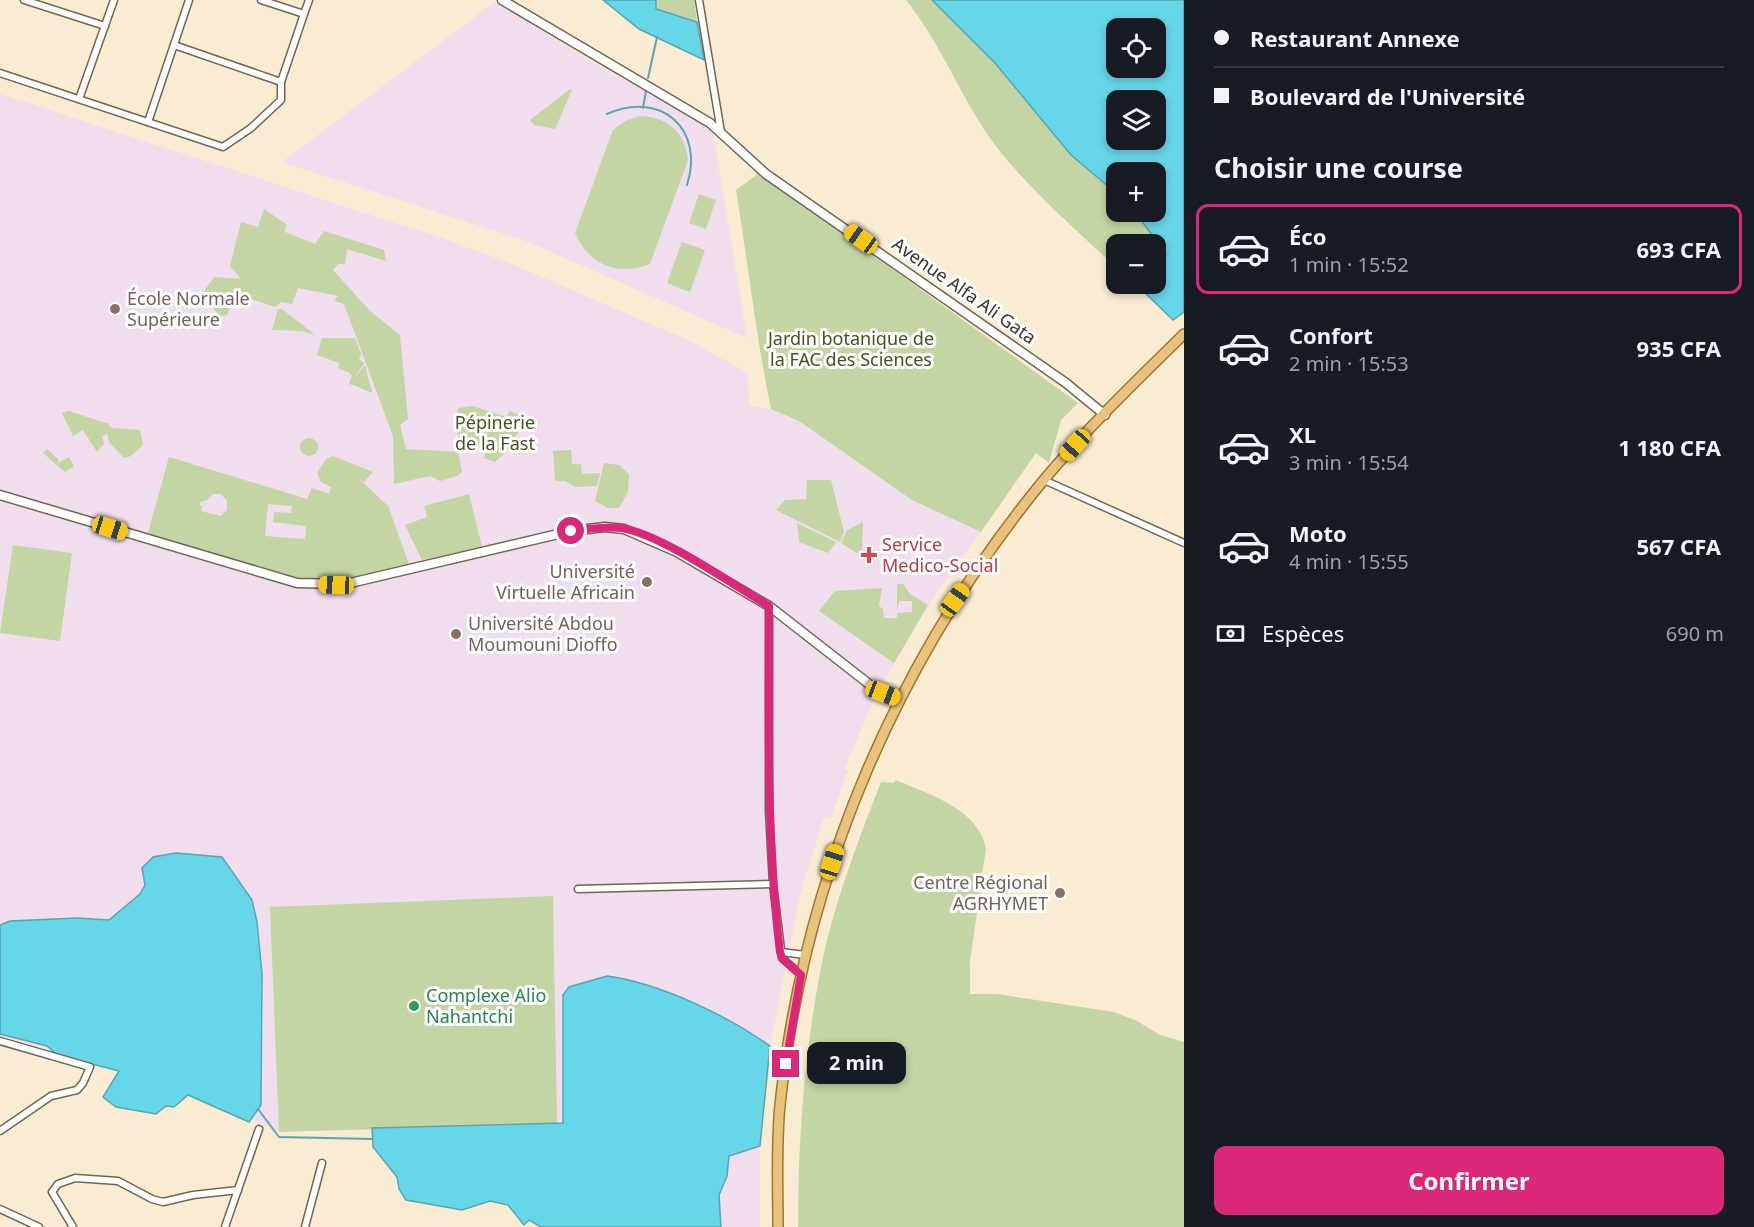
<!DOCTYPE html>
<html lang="fr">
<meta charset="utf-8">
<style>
:root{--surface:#171b24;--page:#242831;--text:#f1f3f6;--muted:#9ea1a6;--line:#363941;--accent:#db2777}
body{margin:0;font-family:"Noto Sans",sans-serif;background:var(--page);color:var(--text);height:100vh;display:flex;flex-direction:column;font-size:22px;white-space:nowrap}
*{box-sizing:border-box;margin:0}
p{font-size:20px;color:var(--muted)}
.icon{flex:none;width:33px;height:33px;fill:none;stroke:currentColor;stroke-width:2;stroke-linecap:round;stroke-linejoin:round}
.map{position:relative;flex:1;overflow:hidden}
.sheet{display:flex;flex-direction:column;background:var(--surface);width:570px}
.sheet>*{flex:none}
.top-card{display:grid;align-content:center;height:132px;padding:0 30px;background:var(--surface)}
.tools{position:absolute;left:1106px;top:18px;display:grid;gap:12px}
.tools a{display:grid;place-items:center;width:60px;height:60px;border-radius:12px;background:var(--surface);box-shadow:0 3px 9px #0003;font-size:30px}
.end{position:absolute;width:27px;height:27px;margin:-14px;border:8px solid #db2777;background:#fff;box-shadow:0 0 0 3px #fff}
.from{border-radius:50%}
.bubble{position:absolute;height:42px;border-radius:12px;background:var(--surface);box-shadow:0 3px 9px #0003;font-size:20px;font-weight:700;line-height:42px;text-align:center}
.car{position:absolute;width:18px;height:36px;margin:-18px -9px;border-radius:8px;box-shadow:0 0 4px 2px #0007;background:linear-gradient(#f5c518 24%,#345 0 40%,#f5c518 0 76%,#345 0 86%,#f5c518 0)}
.top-card b{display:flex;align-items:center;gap:21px;height:57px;font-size:22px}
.top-card b+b{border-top:2px solid var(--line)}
.top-card i{width:15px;height:15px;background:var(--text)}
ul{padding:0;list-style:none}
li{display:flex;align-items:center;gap:18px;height:90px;margin:0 12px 9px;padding:0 18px;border:3px solid transparent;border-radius:12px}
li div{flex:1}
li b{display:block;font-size:22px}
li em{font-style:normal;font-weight:700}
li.current{border-color:var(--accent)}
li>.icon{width:54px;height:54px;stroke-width:1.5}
h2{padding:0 30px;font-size:27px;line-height:72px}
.pay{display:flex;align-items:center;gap:15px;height:66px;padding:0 30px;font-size:22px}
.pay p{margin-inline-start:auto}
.button{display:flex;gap:12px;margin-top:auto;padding:12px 30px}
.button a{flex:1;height:69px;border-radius:12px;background:var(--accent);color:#fff;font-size:24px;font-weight:700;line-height:69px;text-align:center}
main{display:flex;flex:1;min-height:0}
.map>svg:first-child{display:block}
.education{fill:#f0ddee}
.green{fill:#c2d5a2;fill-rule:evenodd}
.water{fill:#66d6e9;stroke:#59a5b0;stroke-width:1.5;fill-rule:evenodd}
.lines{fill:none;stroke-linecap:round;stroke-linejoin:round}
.stream{stroke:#59a5b0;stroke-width:2}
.street-casing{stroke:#726650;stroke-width:9}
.secondary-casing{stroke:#726650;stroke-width:11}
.primary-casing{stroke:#a1762a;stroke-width:12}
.street{stroke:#fff;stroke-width:6}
.secondary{stroke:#fff;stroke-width:8}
.primary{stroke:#e8c27f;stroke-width:9}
.route{stroke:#db2777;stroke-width:8}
.education-dot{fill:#8d6e63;stroke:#fff;stroke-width:2}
.health-dot{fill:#e0444e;stroke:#fff;stroke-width:2}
.leisure-dot{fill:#2e9e5b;stroke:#fff;stroke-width:2}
.labels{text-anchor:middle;stroke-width:6;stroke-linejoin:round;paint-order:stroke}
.street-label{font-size:18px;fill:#3a342b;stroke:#fff}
.education-label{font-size:18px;fill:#785e54;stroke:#fff;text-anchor:start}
.park-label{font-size:18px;fill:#42531d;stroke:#fff}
.health-label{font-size:18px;fill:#be3a42;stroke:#fff;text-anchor:start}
.leisure-label{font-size:18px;fill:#27864d;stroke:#fff;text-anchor:start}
</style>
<main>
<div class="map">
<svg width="1184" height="1227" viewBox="0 0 1184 1227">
<rect width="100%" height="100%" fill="#faecd3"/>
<!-- education -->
<g class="education">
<polygon points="496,1 590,61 712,127 747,338 526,241 282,162"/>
<polygon points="0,94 441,238 502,260 688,340 748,373 749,406 771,409 799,421 936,510 981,532 936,593 878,691 844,769 848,771 830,819 824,817 800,894 768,1058 760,1146 760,1227 648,1227 429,1127 279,1132 169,1081 0,1036"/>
</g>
<!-- green -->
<g class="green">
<polygon points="657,0 694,0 697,22 657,9"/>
<path d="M906 0H932L995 63 1071 155 1116 193V212H1135L1166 254 1161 276 1155 278V244H1116V267C1077 231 1036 195 1002 154 964 107 944 47 906 0Z"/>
<polygon points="570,89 572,90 555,129 534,125 530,120"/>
<path d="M639 116C668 117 684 131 688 160L650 264C617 276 590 266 575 233L613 130 625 121Z"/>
<path d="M759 173 1078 403 1061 420 1049 463 1036 453 981 532 912 500 799 421 771 409C756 337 748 263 736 190Z"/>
<polygon points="699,194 716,200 706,229 689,223"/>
<polygon points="264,209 286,224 285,232 315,244 324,231 384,250 386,261 347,249 345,264 338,264 333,270 370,311 400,335 408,419 400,425 406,449 458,452 462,472 457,476 440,481 430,476 394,484 393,436 344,304 334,301 338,296 298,288 292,304 281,302 275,307 236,294 227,315 218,316 204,291 214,277 241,279 230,266 241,222 258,227"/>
<polygon points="682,242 705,250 690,292 667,283"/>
<polygon points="278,309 282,309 315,335 303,331 272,330"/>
<polygon points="322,338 355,338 361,354 359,359 364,363 354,379 365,365 372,393 351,384 348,386 352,376 350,373 338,368 339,363 317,355"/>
<polygon points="473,406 506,417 510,411 521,416 524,422 508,450 495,462 484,458 486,451 477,445 472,450 463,447 455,424 458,408"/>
<polygon points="69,411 109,424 111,428 140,430 143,445 131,456 124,458 109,442 107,434 102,436 104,444 97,452 83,430 73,436 62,413"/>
<circle cx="309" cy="447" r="9"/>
<polygon points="47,449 59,460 57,464 69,457 74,466 65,472 43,453"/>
<polygon points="571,450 572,464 581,464 582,474 600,473 597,486 576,487 565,481 555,481 553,451"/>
<path d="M333 456 373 472 364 482 359 479 388 506 409 564 344 579H303L148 533 169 457 307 499 312 488 329 494 331 487 321 482 317 473 326 459ZM213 494H220L227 500V510L221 516 201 511 202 506H200V502L207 500ZM268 504 292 506 291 513 274 512 273 522 306 526 305 539 265 536Z"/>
<polygon points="604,463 619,465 629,474 628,492 619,508 608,508 595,501"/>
<polygon points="807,480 831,480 844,532 840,542 776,510 785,500 806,499"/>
<polygon points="469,494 482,547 422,560 405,525 427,517 424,506"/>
<polygon points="863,522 862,549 857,553 841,543 847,530"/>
<polygon points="797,523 836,542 828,553 799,542"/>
<polygon points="13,545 72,553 60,641 0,633"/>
<polygon points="897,584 903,584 910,594 928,605 894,663 819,611 835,591 882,588 879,606 883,609 884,618 897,618 897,613 912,612 912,601 899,601 897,610"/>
<path d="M896 780C930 795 977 808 986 848L970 962V994H997L1114 1012 1137 1021 1160 1035 1184 1042V1227H798C798 1142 804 1057 820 973 832 908 857 844 881 782L894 783Z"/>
<polygon points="553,896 557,1124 279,1132 270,907"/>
</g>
<!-- water -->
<g class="water">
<polygon points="603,0 656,0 656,9 697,22 704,60 639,29"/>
<path d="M932 0H1184V312L1173 320 1140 288 1145 284H1155V278L1161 276 1166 254 1135 212H1155V172H1116V193L1071 155 995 63ZM1155 28V68H1116V28ZM1155 100V140H1116V100Z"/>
<polygon points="176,853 222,857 252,900 257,922 262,974 261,1105 249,1122 188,1095 174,1107 166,1106 156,1114 116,1107 103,1097 119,1071 57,1055 47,1046 0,1034 0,925 10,921 77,918 109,920 140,894 145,885 142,868 153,857"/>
<path d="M607 976C660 983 728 1016 770 1046L760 1146 729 1156 727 1176 719 1195 721 1227H541L529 1220 524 1225 508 1205 490 1201 462 1210 406 1200 399 1189 397 1177 373 1147 372 1128 563 1123V995L569 987Z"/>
</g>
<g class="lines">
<!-- stream -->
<g class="stream">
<polyline points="648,78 657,37"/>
<polyline points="643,108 646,91"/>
<path d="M607 114C661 90 705 129 687 185"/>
<polyline points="258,1109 279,1137 373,1139"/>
</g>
<!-- street casing -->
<g class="street-casing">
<g id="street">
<polyline points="24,0 105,26"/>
<polyline points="699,0 721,132"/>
<polyline points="304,14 309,0"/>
<polyline points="174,45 281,82"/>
<polyline points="0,73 223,147 251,128 281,100 281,82 304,14 261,0"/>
<polyline points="79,99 114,0"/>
<polyline points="148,122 189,0"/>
<polyline points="1044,480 1184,543"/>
<polyline points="769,606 769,811 773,884 782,958 801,975"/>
<polyline points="578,889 773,884"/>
<polyline points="781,952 805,955"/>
<polyline points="0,1041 90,1067 83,1083 77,1090 51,1096 0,1131"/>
<polyline points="0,1209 39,1227"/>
<polyline points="73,1227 52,1192 58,1184 75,1178 118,1181 152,1199 163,1202 193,1195 238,1190"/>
<polyline points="225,1227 259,1129"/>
<polyline points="305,1227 322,1163"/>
</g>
</g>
<!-- secondary casing -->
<g class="secondary-casing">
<g id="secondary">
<polyline points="502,0 710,123 766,174 1066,383 1105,415"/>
<polyline points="0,495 297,583 346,584 571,531 605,527 624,529 677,552 769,606 878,691 899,700"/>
</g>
</g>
<!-- primary casing -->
<g class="primary-casing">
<path id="primary" d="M778 1227C778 1187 776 1145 780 1105 804 875 897 659 1043 481 1086 429 1136 381 1184 334"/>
</g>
<!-- street -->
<use href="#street" class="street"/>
<!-- secondary -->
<use href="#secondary" class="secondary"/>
<!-- primary -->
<use href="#primary" class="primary"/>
</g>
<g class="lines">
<!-- route -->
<path class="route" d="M571 531C588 529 605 526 622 528 662 535 732 584 769 606 769 722 766 837 780 952L782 958 801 975 786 1064"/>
</g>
<!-- markers -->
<g class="education-dot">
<circle cx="115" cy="309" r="6"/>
<circle cx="647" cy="582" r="6"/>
<circle cx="456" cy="634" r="6"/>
<circle cx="1060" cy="893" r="6"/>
</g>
<path class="health-dot" d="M866 546h6v6h6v6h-6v6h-6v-6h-6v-6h6z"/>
<circle class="leisure-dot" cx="414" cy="1006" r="6"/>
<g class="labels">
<!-- street labels -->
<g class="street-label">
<text transform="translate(964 291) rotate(35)" y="6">Avenue Alfa Ali Gata</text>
</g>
<!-- education labels -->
<g class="education-label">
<text x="127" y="305">École Normale<tspan x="127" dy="21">Supérieure</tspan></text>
<text x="635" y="578" text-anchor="end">Université<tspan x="635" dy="21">Virtuelle Africain</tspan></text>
<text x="468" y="630">Université Abdou<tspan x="468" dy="21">Moumouni Dioffo</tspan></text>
<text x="1048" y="889" text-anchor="end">Centre Régional<tspan x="1048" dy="21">AGRHYMET</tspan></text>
</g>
<!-- park labels -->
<g class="park-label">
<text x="851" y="345">Jardin botanique de<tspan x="851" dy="21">la FAC des Sciences</tspan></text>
<text x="495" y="429">Pépinerie<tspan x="495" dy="21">de la Fast</tspan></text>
</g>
<!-- health labels -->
<g class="health-label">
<text x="882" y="551">Service<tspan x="882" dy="21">Medico-Social</tspan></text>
</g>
<!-- leisure labels -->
<g class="leisure-label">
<text x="426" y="1002">Complexe Alio<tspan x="426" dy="21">Nahantchi</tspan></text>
</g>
</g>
</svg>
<div class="tools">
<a><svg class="icon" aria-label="locate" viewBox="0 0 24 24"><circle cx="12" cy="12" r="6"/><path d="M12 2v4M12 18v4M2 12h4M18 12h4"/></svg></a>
<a><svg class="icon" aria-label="layers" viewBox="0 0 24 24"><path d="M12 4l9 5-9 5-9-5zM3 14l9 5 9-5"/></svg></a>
<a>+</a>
<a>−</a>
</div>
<i class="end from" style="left:571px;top:531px"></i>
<i class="end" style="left:786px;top:1064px"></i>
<div class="bubble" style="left:807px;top:1042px;width:99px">2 min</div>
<i class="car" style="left:861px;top:239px;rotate:305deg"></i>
<i class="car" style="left:1075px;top:445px;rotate:222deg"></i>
<i class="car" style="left:110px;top:528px;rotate:107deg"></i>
<i class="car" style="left:336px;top:585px;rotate:272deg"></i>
<i class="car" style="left:955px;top:600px;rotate:35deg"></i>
<i class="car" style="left:883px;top:693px;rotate:111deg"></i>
<i class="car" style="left:832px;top:862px;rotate:17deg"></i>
</div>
<section class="sheet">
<div class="top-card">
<b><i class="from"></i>Restaurant Annexe</b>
<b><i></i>Boulevard de l'Université</b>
</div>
<h2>Choisir une course</h2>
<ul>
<li class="current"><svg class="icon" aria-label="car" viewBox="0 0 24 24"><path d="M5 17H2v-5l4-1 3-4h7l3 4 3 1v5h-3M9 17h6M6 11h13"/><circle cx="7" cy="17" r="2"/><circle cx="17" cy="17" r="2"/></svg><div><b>Éco</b><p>1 min · 15:52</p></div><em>693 CFA</em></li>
<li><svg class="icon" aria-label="car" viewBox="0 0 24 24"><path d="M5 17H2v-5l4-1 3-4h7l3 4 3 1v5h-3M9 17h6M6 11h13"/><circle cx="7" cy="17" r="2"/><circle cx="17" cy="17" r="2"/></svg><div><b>Confort</b><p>2 min · 15:53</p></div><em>935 CFA</em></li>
<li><svg class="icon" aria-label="car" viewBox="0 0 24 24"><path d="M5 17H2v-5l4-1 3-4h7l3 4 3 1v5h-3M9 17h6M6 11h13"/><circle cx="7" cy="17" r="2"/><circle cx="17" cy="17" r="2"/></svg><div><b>XL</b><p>3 min · 15:54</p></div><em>1 180 CFA</em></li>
<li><svg class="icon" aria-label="car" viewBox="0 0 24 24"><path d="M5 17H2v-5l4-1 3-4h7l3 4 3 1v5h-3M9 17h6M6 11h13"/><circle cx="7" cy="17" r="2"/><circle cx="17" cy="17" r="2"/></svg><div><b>Moto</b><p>4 min · 15:55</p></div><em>567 CFA</em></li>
</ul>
<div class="pay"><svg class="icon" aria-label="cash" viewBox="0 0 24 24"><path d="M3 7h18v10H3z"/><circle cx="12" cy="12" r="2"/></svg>Espèces<p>690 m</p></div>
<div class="button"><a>Confirmer</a></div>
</section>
</main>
